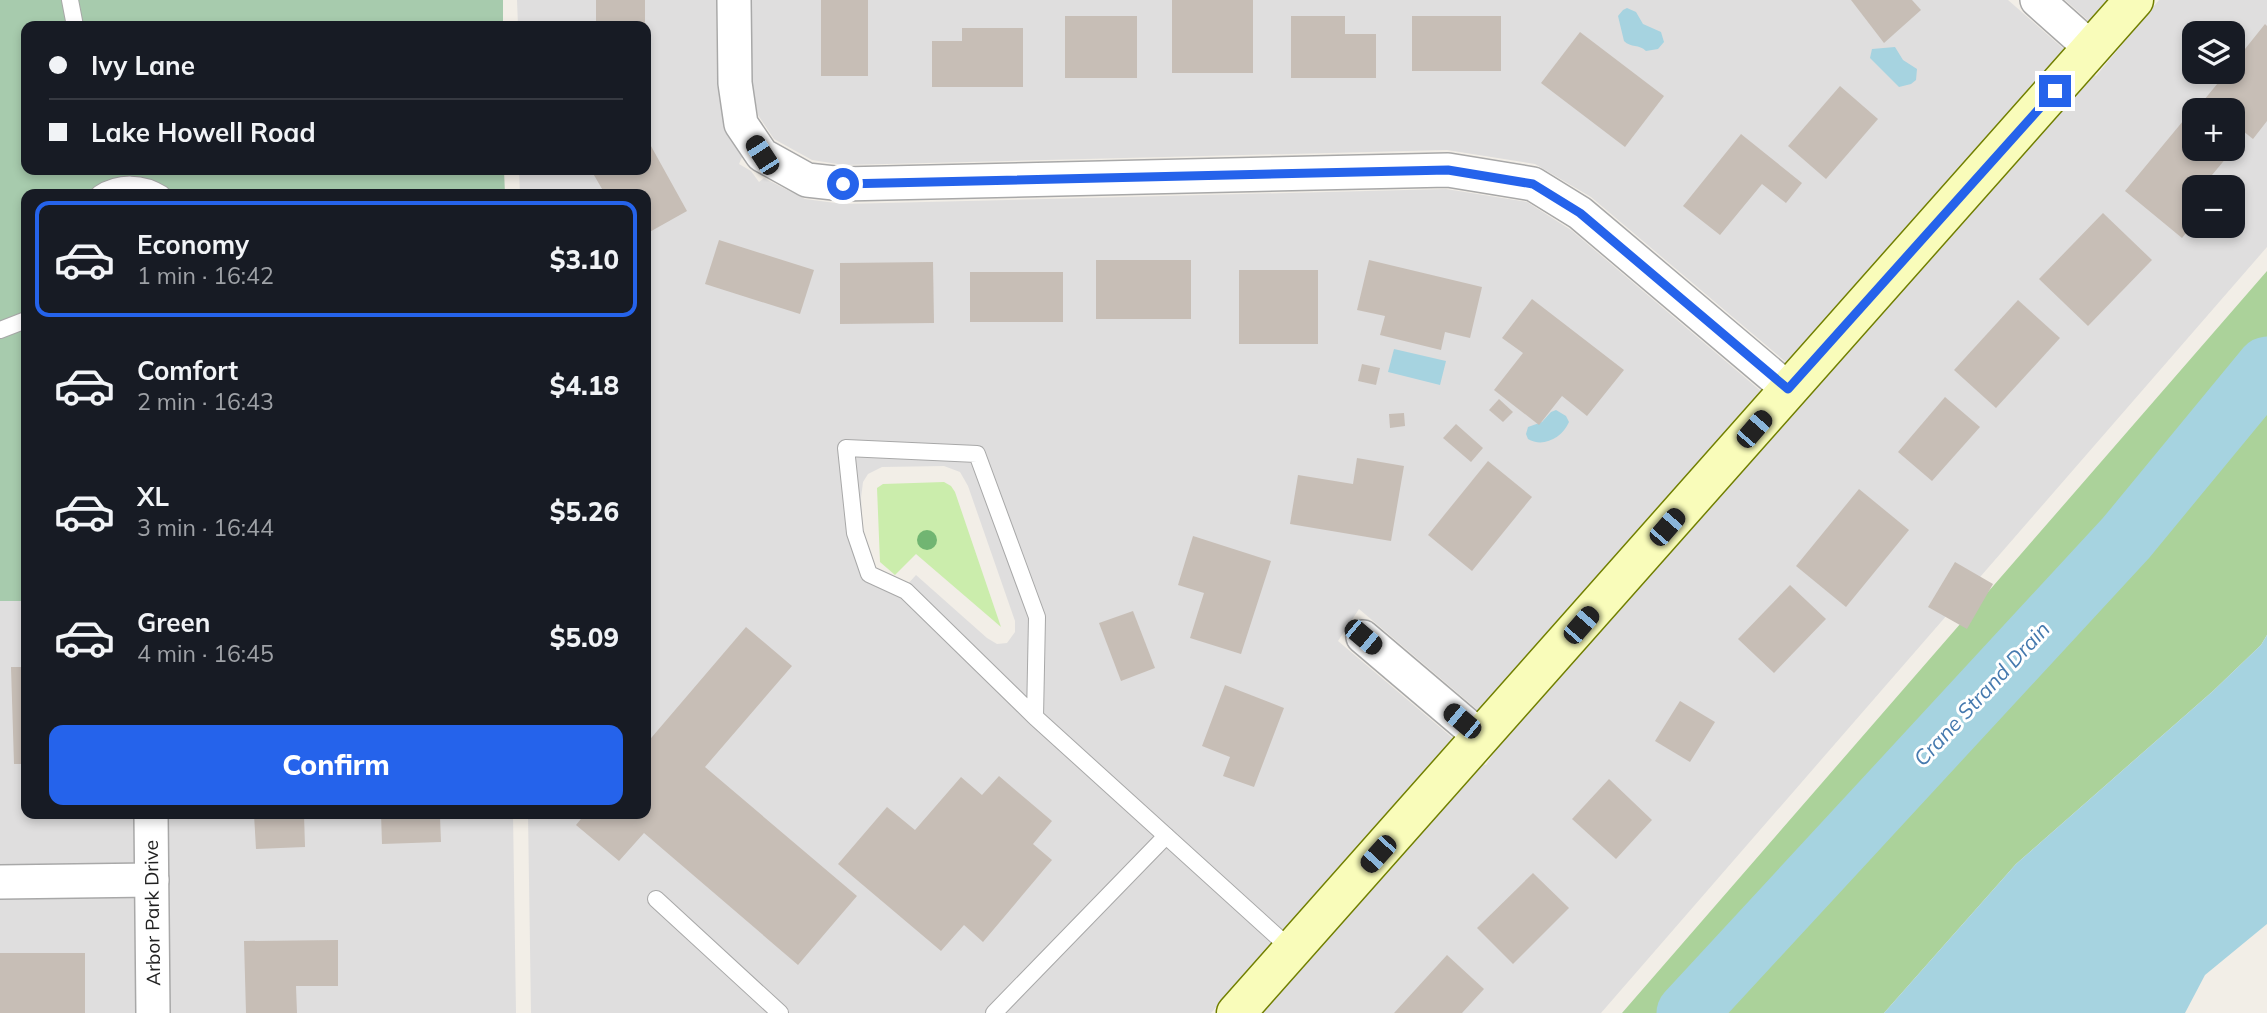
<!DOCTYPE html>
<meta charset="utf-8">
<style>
:root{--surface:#171b24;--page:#20242c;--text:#f1f3f6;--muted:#9ea1a6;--line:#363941;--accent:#2563eb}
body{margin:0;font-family:Mulish,sans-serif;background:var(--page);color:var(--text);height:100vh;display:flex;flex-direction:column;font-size:26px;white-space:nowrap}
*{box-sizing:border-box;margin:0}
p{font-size:23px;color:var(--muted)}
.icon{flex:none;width:38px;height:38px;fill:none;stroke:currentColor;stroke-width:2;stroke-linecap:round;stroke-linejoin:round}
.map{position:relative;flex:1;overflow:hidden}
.panel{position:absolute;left:21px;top:189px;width:630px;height:630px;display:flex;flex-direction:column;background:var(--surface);border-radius:14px;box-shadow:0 4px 10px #0003}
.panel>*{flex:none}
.guide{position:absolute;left:21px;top:21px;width:630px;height:154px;border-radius:14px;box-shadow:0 4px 10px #0003;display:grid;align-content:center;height:154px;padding:0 28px;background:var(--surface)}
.controls{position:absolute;left:2182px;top:21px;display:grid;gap:14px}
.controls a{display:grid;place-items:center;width:63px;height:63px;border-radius:14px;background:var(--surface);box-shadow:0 4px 10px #0003;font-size:35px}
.end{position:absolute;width:32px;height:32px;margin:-16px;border:9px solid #2563eb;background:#fff;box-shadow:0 0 0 4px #fff}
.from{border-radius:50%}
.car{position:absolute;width:21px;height:42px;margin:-21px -10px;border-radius:9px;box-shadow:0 0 5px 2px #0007;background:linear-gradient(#222 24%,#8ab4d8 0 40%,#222 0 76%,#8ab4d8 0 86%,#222 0)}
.guide b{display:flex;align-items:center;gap:24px;height:66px;font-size:26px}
.guide b+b{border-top:2px solid var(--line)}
.guide i{width:18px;height:18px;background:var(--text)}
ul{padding:12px 0 0;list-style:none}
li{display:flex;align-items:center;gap:21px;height:116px;margin:0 14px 10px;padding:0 14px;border:4px solid transparent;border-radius:14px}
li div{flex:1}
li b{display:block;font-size:26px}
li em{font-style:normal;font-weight:800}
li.current{border-color:var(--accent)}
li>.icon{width:63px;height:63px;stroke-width:1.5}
.cta{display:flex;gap:14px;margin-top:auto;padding:14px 28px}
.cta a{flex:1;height:80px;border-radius:14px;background:var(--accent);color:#fff;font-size:28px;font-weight:800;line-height:80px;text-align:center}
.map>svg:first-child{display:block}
.residential{fill:#dfdede;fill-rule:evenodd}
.grass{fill:#cbedac}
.forest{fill:#abd29a}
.cemetery{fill:#a7cbad}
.water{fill:#a6d3e0}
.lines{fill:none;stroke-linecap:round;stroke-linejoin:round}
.river{stroke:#a6d3e0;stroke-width:61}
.building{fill:#c7beb6}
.lane-casing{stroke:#a8a8a8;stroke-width:18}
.street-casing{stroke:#a8a8a8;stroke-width:36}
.secondary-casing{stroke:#717f00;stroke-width:41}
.lane{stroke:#fff;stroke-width:16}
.street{stroke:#fff;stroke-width:33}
.secondary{stroke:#f9fcba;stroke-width:38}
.tree{fill:#71b572}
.route{stroke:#2563eb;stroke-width:9}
.labels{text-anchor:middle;stroke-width:6;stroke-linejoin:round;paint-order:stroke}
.street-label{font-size:19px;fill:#212121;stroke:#fff}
.water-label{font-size:21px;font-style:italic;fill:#4579ae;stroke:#fff}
</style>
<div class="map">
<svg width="2267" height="1013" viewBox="0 0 2267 1013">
<rect width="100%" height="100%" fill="#f2eee7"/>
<!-- residential -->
<g class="residential">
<path d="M517 0H716L717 83 725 127 742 157 739 164 751 171 759 182 764 178 805 199 843 204 1446 189 1527 202 1571 230 1762 392 1480 712 1359 609 1338 641 1455 740 1211 1013H531L528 814H646V194H520L519 170H646V26H518ZM944 466 960 472 968 486 1015 621V632L1007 643 997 644 987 638 916 575 905 587 865 563 861 498 863 482 868 474 882 467Z"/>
<polygon points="751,0 2008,0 2066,51 1787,363 1591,197 1535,164 1447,150 844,165 812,160 774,139 758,115 751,80"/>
<polygon points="2065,0 2110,0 2091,23"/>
<path d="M2159 0H2267V247L1601 1013H1261L1483 764 1486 765 1495 751 1790 415 1792 416 1802 402 2094 75 2096 76ZM2194 33H2233V72H2194ZM2194 110H2233V149H2194ZM2194 187H2233V226H2194Z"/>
<polygon points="0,601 26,601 26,814 513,814 516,1013 0,1013"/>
</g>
<!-- grass -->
<polygon class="grass" points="944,482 951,486 955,492 1001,627 916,554 895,575 880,562 877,488 883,484"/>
<!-- forest -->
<polygon class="forest" points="2267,271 2267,635 2261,645 2213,691 2016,864 1884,1013 1622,1013"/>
<!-- cemetery -->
<polygon class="cemetery" points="0,0 503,0 503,26 26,26 26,170 504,170 505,194 26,194 26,601 0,601"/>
<!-- water -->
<g class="water">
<path d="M1627 8 1636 12 1643 24 1661 32 1664 42 1658 49 1646 51C1639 44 1631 48 1624 41L1618 16 1623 10Z"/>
<polygon points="1895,47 1903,60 1917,69 1916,80 1911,84 1899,87 1870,58 1872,49"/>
<polygon points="1394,349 1446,361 1440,385 1388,372"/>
<path d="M1556 410 1566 416 1569 422C1562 438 1543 448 1528 439L1526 434 1528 427 1542 422 1551 412Z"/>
<polygon points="2267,635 2267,924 2205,975 2185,1013 1884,1013 2016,864 2213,691 2261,645"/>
</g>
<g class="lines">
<!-- river -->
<polyline class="river" points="1687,1013 2126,538 2267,367"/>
</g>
<!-- building -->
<g class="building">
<rect x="596" y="0" width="49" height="26"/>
<rect x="821" y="0" width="47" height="76"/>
<rect x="1172" y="0" width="81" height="73"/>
<polygon points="1851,0 1912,0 1921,10 1884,43"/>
<rect x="1065" y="16" width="72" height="62"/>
<polygon points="1291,16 1345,16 1345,34 1376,34 1376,78 1291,78"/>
<rect x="1412" y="16" width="89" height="55"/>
<polygon points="2265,24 2267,26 2267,121 2253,139 2233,123 2233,110 2217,110 2204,100 2227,72 2233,72 2233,64"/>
<polygon points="962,28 1023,28 1023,87 932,87 932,41 962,41"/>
<polygon points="1580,32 1664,96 1625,147 1541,83"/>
<polygon points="1840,86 1878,119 1826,179 1788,146"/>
<polygon points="2188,115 2194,120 2194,149 2232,151 2202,187 2194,187 2194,223 2182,238 2125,191"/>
<polygon points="1741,134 1802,183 1786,203 1762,184 1720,235 1683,206"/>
<polygon points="646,137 687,211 646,234 646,194 605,194 591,170 646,170"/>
<polygon points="2103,213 2152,260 2088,326 2039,279"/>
<polygon points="719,240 814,270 800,314 705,284"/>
<rect x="1096" y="260" width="95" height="59"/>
<polygon points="1369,260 1482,287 1470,338 1445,332 1441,350 1380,335 1385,316 1357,310"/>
<polygon points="933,262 934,323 840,324 840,263"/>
<rect x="1239" y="270" width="79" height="74"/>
<rect x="970" y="272" width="93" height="50"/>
<polygon points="1532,299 1624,370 1587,416 1562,396 1539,425 1494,390 1523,353 1502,338"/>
<polygon points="2018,300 2060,338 1996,408 1954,370"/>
<polygon points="1362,364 1380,368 1376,385 1358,381"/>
<polygon points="1945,397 1980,427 1932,481 1898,452"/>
<polygon points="1499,399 1513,412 1503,422 1489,410"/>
<polygon points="1404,413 1405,426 1390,428 1389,414"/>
<polygon points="1456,424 1483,448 1471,462 1443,438"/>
<polygon points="1357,458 1404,466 1391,541 1290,524 1298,475 1353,484"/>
<polygon points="1488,461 1532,497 1472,571 1428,535"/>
<polygon points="1859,489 1909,530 1846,607 1796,566"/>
<polygon points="1193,536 1271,561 1241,654 1190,638 1204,593 1178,585"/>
<polygon points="1955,562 1993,584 1967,629 1928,607"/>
<polygon points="1790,585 1826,619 1774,673 1738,639"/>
<polygon points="1133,611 1155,668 1121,681 1099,623"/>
<polygon points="746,627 792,666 705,767 857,896 798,965 644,833 619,861 576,825 585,814 646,814 646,744"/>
<polygon points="11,667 26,667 26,764 14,764"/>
<polygon points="1225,685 1284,708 1254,787 1223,776 1230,757 1202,746"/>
<polygon points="1680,701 1715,722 1690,762 1655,741"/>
<polygon points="999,776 1052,821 1033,844 1052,860 983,942 964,925 941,951 838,864 887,807 915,830 961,777 982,795"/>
<polygon points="1609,779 1652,820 1616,859 1572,819"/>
<polygon points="254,814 304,814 305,847 256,849"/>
<polygon points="381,814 461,814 461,816 440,817 441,842 382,844"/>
<polygon points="1533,873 1569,908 1513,964 1477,928"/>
<polygon points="338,940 338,986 296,986 297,1013 246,1013 244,941"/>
<rect x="0" y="953" width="85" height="60"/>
<polygon points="1447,955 1484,989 1462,1013 1394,1013"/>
</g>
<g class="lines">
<!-- lane casing -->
<g class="lane-casing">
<g id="lane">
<polyline points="70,0 75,26"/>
<path d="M99 194C119 181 143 182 162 194"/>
<polyline points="0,330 26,320"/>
<polyline points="1035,717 906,591 869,574 855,533 846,448 977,454 1037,617 1035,717 1292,950"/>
<polyline points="656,899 780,1013"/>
<polyline points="994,1013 1166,836"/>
</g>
</g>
<!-- street casing -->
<g class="street-casing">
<g id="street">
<polyline points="734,0 735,83 741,124 762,155 807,180 843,184 1448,170 1533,184 1580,213 1788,389"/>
<polyline points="2037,0 2092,49"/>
<polyline points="1363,637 1482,738"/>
<polyline points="151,814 153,1013"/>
<polyline points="0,882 152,880"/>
</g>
</g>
<!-- secondary casing -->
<g class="secondary-casing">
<polyline id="secondary" points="1236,1013 2134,0"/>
</g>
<!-- lane -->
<use href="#lane" class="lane"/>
<!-- street -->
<use href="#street" class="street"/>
<!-- secondary -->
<use href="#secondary" class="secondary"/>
</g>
<!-- trees -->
<circle class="tree" cx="927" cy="540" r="10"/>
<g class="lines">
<!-- route -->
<polyline class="route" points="843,184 1448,170 1533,184 1580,213 1788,389 2055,91"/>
</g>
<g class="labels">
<!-- street labels -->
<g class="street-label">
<text transform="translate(152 913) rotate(-91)" y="7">Arbor Park Drive</text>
</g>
<!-- water labels -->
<g class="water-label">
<text transform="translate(1982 694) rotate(-47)" y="7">Crane Strand Drain</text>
</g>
</g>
</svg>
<div class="controls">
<a><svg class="icon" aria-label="layers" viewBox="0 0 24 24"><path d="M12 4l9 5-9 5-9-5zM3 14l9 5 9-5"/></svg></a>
<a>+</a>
<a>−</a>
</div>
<i class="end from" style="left:843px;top:184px"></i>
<i class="end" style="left:2055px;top:91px"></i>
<i class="car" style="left:762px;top:155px;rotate:327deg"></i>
<i class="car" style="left:1754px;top:429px;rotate:41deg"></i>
<i class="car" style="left:1667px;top:527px;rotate:41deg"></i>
<i class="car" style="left:1581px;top:625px;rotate:41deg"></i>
<i class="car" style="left:1363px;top:637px;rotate:130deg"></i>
<i class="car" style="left:1462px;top:721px;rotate:310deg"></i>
<i class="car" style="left:1378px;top:854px;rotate:222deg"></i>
<div class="guide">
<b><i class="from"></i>Ivy Lane</b>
<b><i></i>Lake Howell Road</b>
</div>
<section class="panel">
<ul>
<li class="current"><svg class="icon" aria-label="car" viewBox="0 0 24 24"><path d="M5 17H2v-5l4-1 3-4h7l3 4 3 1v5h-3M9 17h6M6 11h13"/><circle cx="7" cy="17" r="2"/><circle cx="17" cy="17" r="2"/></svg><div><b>Economy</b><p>1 min · 16:42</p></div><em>$3.10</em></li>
<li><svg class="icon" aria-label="car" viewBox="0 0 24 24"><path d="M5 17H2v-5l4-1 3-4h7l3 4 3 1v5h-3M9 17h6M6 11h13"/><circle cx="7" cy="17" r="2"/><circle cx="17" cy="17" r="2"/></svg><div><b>Comfort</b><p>2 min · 16:43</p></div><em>$4.18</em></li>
<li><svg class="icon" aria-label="car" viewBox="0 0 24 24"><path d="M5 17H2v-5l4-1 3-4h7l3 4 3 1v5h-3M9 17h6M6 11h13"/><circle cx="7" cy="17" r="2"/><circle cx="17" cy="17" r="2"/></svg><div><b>XL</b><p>3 min · 16:44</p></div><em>$5.26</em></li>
<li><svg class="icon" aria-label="car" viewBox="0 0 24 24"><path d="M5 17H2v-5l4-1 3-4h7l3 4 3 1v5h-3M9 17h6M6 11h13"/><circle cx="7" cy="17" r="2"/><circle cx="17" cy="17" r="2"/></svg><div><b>Green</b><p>4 min · 16:45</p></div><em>$5.09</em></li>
</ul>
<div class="cta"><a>Confirm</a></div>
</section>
</div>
